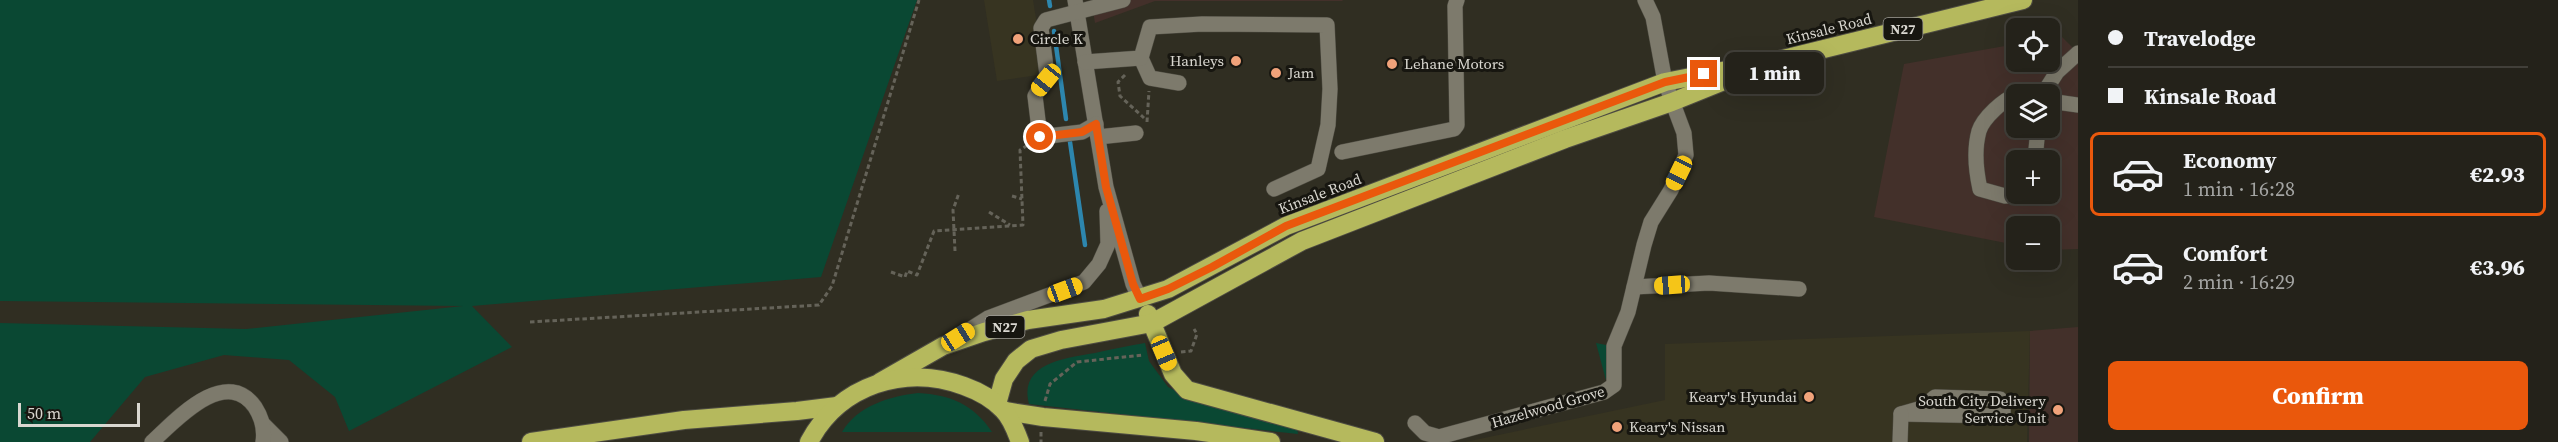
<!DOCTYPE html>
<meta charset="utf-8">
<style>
:root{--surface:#24221a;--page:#302f27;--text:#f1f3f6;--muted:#a3a4a2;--line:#413f39;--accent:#ea580c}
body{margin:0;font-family:"Source Serif 4",serif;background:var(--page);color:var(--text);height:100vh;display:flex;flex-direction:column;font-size:22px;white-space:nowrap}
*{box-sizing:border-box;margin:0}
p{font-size:20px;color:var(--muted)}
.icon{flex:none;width:33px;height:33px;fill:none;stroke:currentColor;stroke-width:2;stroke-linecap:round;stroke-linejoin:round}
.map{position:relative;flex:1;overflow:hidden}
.drawer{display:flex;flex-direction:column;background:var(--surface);width:480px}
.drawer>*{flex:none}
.top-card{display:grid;align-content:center;height:132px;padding:0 30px;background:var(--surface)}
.tools{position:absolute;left:2006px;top:18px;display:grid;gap:12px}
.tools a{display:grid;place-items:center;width:54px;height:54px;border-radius:9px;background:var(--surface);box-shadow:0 6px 24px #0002,0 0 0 2px var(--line);font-size:30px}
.scale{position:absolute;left:18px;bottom:15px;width:122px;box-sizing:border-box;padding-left:6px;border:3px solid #d9d7d0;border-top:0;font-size:16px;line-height:21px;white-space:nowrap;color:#d9d7d0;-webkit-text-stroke:4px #171610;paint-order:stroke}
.end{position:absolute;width:27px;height:27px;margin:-14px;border:8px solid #ea580c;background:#fff;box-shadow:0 0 0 3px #fff}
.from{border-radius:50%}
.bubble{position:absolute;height:42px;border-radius:9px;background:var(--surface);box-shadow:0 6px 24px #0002,0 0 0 2px var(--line);font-size:20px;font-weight:800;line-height:42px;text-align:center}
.car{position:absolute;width:18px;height:36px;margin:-18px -9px;border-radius:8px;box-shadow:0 0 4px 2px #0007;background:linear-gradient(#f5c518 24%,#345 0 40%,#f5c518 0 76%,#345 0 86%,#f5c518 0)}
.top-card b{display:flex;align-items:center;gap:21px;height:57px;font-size:22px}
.top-card b+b{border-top:2px solid var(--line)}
.top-card i{width:15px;height:15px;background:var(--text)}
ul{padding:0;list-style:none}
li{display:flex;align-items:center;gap:18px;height:84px;margin:0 12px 9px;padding:0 18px;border:3px solid transparent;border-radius:9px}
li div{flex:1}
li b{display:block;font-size:22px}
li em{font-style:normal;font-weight:800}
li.selected{border-color:var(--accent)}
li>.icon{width:54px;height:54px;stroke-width:1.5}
.action{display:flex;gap:12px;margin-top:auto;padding:12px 30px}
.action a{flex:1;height:69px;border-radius:9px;background:var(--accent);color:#fff;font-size:24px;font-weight:800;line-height:69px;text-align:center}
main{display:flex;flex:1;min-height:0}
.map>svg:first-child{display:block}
.built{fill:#373421}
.industrial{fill:#43302a;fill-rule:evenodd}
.green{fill:#0a4833}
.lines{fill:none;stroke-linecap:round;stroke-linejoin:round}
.stream{stroke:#2d86ae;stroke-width:4.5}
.minor-casing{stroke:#4e4c42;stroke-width:16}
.highway-casing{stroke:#4e4c42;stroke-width:20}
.path{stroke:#656359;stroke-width:3;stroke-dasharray:4.5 3;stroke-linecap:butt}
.minor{stroke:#7d7a6c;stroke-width:15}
.highway{stroke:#b5b95d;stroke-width:18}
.route{stroke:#ea580c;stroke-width:8}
.poi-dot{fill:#f0a27a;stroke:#171610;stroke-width:2}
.labels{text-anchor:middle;stroke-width:6;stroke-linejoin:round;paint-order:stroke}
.shield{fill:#171610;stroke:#9f9d96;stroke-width:1.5}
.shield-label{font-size:14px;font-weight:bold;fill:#d9d7d0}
.street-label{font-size:15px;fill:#d9d7d0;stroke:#171610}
.poi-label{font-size:15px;fill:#d9d7d0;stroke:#171610;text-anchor:start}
</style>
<main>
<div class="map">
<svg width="2078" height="442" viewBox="0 0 2078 442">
<rect width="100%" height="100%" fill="#302e22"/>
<!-- built -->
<g class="built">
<polygon points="984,0 1033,0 1045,74 997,81"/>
<polygon points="2030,331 2027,442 1465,442 1665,400 1665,344"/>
</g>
<!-- industrial -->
<g class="industrial">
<polygon points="1091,0 1342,0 1343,1 1155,1 1095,23"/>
<path d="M2061 36 2078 53V249L2049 250V226H2016V245L1874 217 1904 64 2016 44V62H2049V38ZM2016 94H2049V128H2016ZM2016 160H2049V194H2016Z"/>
<polygon points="2078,327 2078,442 2029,442 2030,331"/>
</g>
<!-- green -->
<g class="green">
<polygon points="0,0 917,0 821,277 472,306 512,347 349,431 335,397 289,360 224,355 145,377 90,442 0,442 0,323 246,329 463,306 0,301"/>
<path d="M1145 343 1149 361 1168 387 1188 397 1297 428 1298 434 1029 404C1018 363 1066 358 1095 353 1111 349 1128 346 1145 343Z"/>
<polygon points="1596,343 1606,345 1607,384"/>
<path d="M918 393C951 395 973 404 992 432H842C857 406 890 396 918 393Z"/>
</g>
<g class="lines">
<!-- stream -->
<g class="stream">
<polyline points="1049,0 1050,6"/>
<polyline points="1054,31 1066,119"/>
<polyline points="1070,142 1085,245"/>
</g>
<!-- minor casing -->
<g class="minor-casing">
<g id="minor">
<polyline points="1075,0 1106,187 1133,284 1140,299"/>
<polyline points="1141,58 1150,78 1179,83"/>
<polyline points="1085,62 1141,58 1150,27 1202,24 1327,25 1330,89 1328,125 1318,169 1274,189"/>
<polyline points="2043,94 2057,72 2078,53"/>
<path d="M2016 95C2004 99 1983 118 1979 131 1974 149 1976 171 1980 189L2005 196 2032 194"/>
<polyline points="2049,101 2078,105"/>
<polyline points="1096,124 1082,132 1040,137 1035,96 1047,75 1041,28 1046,20 1123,0"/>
<polyline points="1098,137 1136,133"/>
<polyline points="1342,152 1454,129 1457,125 1455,6 1457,0"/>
<polyline points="2035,160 2038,128"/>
<polyline points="1634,287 1709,283 1799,289"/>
<polyline points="961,335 988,318 1084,282 1099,264 1108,244 1107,211"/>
<polygon points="1935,397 2000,399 2003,403 2003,413 1999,416 1901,414 1922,408"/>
<polyline points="1415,423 1425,433 1439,437 1604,392 1614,385 1614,346 1628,312 1644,245 1651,222 1671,190 1686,155 1684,133 1665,82 1653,17 1645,0"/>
<polyline points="264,425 281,442"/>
<path d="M152 442C175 421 225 365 255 407 262 418 265 429 263 442"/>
<polyline points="1900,442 1901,414"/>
</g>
</g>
<!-- highway casing -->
<g class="highway-casing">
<g id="highway">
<polyline points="1148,314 1173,374 1187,390 1375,442"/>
<polyline points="880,382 943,346 984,332 1028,320 1104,309 1168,289 1286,226 1665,82 1783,59 2023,0"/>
<polyline points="997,404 1004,379 1016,361 1031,349 1061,340 1152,323 1302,241 1565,139 1672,102 1734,77"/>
<polyline points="1005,411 1043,417 1196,431 1271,442"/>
<polyline points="531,442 684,420 797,411 837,406"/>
<path d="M809 442C839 385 905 364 964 386 978 391 992 398 1003 410 1011 418 1016 431 1020 442"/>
</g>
</g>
<!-- path -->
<g class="path">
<polyline points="1125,75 1118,82 1120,96 1144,118"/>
<polyline points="1147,122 1149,91"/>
<polyline points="1012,196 1022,199"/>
<polyline points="989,212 1010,225"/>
<polyline points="955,251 953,210 959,193"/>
<polyline points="891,272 905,277 907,271 917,275 934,231 1023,225 1020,150 1028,145"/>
<polyline points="530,322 819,305 832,286 919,0"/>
<polyline points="1181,352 1191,351 1197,334 1194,329"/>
<polyline points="1045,401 1050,384 1077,362 1143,355"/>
<polyline points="1041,432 1041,442"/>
</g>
<!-- minor -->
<use href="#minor" class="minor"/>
<!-- highway -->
<use href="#highway" class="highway"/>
</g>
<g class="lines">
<!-- route -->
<polyline class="route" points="1040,137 1082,132 1096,124 1106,187 1133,284 1140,299 1168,289 1212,267 1286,226 1665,82 1704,74"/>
</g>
<!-- markers -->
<g class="poi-dot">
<circle cx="1018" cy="39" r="6"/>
<circle cx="1236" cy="61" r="6"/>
<circle cx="1392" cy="64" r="6"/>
<circle cx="1276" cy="73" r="6"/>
<circle cx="1809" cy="397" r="6"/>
<circle cx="2058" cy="410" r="6"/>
<circle cx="1617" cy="427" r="6"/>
</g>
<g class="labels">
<!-- shield labels -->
<g class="shield">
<rect x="1883.5" y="18" width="39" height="22" rx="4.5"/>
<rect x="985.5" y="316" width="39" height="22" rx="4.5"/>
</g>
<g class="shield-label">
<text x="1903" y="34">N27</text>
<text x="1005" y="332">N27</text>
</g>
<!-- street labels -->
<g class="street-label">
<text transform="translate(1829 29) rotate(-14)" y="5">Kinsale Road</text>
<text transform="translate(1320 194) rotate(-21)" y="5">Kinsale Road</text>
<text transform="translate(1548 407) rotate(-16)" y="5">Hazelwood Grove</text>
</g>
<!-- poi labels -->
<g class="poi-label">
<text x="1030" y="44">Circle K</text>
<text x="1224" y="66" text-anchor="end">Hanleys</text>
<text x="1404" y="69">Lehane Motors</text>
<text x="1288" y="78">Jam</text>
<text x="1797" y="402" text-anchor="end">Keary's Hyundai</text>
<text x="2046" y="406" text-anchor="end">South City Delivery<tspan x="2046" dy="17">Service Unit</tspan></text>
<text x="1629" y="432">Keary's Nissan</text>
</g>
</g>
</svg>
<div class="tools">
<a><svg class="icon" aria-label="locate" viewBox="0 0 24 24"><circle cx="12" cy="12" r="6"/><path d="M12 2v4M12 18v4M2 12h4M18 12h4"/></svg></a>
<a><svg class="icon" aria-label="layers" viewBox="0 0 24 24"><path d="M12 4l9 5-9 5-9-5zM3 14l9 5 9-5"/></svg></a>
<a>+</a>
<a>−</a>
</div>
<div class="scale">50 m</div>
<i class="end from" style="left:1040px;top:137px"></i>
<i class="end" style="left:1704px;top:74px"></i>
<div class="bubble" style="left:1725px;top:52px;width:99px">1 min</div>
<i class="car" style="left:1046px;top:80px;rotate:219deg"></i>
<i class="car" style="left:1679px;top:173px;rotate:206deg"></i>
<i class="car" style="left:1672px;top:285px;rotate:266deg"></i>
<i class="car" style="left:1065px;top:290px;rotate:70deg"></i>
<i class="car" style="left:958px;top:337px;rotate:58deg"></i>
<i class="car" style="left:1164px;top:353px;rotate:157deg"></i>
</div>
<section class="drawer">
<div class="top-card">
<b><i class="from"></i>Travelodge</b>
<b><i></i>Kinsale Road</b>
</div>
<ul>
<li class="selected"><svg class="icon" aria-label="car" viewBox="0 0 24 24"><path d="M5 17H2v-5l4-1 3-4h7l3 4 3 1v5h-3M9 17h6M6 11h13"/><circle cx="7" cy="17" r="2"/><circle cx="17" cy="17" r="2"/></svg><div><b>Economy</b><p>1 min · 16:28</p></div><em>€2.93</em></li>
<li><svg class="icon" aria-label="car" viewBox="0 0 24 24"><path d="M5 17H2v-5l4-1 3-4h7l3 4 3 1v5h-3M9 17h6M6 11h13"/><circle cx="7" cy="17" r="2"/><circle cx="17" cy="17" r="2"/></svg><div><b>Comfort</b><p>2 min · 16:29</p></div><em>€3.96</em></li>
</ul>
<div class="action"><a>Confirm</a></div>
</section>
</main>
